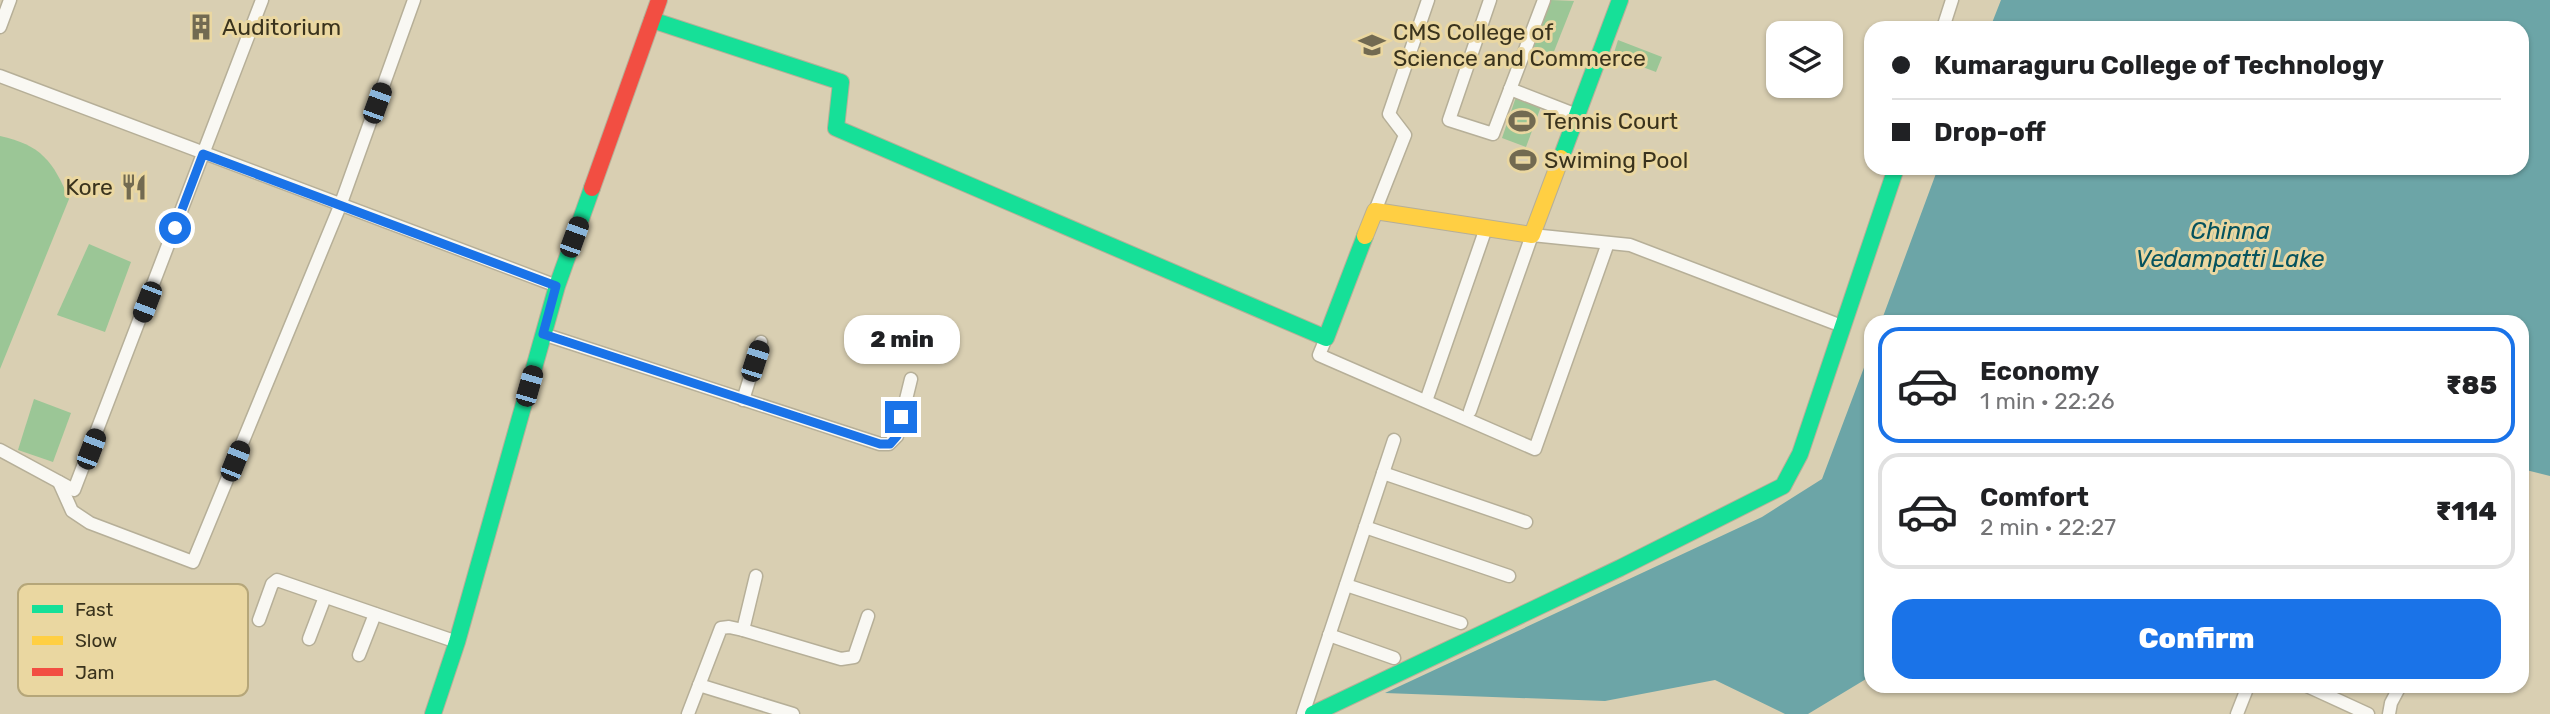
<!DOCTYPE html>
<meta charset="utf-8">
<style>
:root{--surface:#fff;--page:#f6f6f6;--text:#202124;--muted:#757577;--line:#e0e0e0;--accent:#1a73e8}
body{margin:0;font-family:Rubik,sans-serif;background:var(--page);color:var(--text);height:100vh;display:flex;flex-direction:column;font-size:26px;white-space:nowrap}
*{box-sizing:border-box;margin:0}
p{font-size:23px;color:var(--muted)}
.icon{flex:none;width:38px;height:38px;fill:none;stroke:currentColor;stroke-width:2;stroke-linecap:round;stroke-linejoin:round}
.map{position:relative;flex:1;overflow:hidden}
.sheet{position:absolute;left:1864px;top:315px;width:665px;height:378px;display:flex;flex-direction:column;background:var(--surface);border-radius:21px;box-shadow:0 2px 5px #0004}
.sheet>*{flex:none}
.top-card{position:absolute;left:1864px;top:21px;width:665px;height:154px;border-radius:21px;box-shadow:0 2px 5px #0004;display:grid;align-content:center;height:154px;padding:0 28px;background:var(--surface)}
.tools{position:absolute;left:1766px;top:21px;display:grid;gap:14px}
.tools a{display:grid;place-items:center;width:77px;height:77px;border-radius:14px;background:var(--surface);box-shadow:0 2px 5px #0004;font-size:35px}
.end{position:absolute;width:32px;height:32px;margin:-16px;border:9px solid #1a73e8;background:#fff;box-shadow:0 0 0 4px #fff}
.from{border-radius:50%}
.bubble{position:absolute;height:49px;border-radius:21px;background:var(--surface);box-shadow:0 2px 5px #0004;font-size:23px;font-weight:800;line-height:49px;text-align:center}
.car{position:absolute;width:21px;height:42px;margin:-21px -10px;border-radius:9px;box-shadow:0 0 5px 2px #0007;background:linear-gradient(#222 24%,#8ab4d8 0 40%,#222 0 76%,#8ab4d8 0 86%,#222 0)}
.top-card b{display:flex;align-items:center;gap:24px;height:66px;font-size:26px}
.top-card b+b{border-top:2px solid var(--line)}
.top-card i{width:18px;height:18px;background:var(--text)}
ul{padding:12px 0 0;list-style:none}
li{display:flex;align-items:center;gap:21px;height:116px;margin:0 14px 10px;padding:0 14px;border:4px solid var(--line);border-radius:21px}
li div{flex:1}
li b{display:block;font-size:26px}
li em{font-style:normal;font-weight:800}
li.current{border-color:var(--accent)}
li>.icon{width:63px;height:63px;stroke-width:1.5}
.action{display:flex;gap:14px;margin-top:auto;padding:14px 28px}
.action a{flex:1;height:80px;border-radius:21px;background:var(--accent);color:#fff;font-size:28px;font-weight:800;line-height:80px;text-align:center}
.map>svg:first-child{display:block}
.green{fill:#9bc696}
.water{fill:#6ca5a7}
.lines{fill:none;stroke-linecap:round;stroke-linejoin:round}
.street-casing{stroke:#b6af98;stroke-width:15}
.fast-casing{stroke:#b6af98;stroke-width:18}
.slow-casing{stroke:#b6af98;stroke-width:18}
.jam-casing{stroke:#b6af98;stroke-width:18}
.street{stroke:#f9f8f3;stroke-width:12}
.fast{stroke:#16e098;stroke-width:16}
.slow{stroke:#ffcf43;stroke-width:16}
.jam{stroke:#f24e42;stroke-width:16}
.route{stroke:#1a73e8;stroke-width:9}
.labels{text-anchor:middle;stroke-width:6;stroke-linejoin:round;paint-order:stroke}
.poi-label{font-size:23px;fill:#3a331d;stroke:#ead7a1;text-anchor:start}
.water-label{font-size:24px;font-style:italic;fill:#06535e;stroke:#ead7a1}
.key{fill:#ead7a1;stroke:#b5a679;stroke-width:2}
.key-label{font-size:19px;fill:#3a331d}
</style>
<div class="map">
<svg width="2550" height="714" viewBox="0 0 2550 714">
<rect width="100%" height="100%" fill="#d9cfb2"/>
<!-- green -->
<g class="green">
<polygon points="1551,0 1574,1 1553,54 1533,47"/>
<polygon points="1618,40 1662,57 1656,72 1613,56"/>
<polygon points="1517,94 1542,104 1526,147 1502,138"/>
<path d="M0 136C41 145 53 161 69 199L0 369Z"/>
<polygon points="89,244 131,262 105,332 57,315"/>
<polygon points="34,399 71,413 53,462 18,450"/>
</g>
<!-- water -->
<g class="water">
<polygon points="2001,0 2550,0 2550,476 2522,469 2522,322 1881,322 1938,168 2522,168 2522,28 1990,28"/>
<polygon points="1871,349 1871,676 1808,714 1785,714 1715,680 1605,701 1385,693 1762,517 1822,479"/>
</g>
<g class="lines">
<!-- street casing -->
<g class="street-casing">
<g id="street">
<polyline points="1490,0 1449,120 1493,134 1544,0"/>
<polyline points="0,27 10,0"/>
<polyline points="1943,28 1952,0"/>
<polyline points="0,76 557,286"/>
<polyline points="1510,89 1577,115"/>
<polyline points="1375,211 1405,135 1389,114 1428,0"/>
<polyline points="543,334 880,444 889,444 897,436 911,379"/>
<polyline points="1326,338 1319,355 1535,449 1608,243"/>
<polyline points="743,400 761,342"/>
<polyline points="1426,401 1486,228"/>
<polyline points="1470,411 1532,235 1630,245 1834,323"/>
<polyline points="0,450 74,490 262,0"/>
<polyline points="1383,473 1526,522"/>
<polyline points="59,482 72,511 90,523 193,562 340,206 414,0"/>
<polyline points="1365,527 1509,576"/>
<polyline points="1346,585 1461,623"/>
<polyline points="259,620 272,584 277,580 457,642"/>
<polyline points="743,630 756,576"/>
<polyline points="1329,635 1394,658"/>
<polyline points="309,639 325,597"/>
<polyline points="359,655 375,614"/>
<polyline points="699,685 793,714"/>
<polyline points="2307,686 2368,714"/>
<polyline points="688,714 721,628 729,627 743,630 841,659 854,657 868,616"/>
<polyline points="1303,714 1394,440"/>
<polyline points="2237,714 2248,686"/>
<polyline points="2389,714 2391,703 2400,686"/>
</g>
</g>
<!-- fast casing -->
<g class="fast-casing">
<g id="fast">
<polyline points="652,20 841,82 836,128 1326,338 1365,236"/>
<polyline points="1561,158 1620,0"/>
<polyline points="433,714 457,642 557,286 592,188"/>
<polyline points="1313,714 1620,568 1783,486 1800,454 1896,168"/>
</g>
</g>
<!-- slow casing -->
<g class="slow-casing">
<polyline id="slow" points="1365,236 1375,211 1532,235 1561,158"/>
</g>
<!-- jam casing -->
<g class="jam-casing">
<polyline id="jam" points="592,188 659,0"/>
</g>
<!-- street -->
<use href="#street" class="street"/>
<!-- fast -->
<use href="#fast" class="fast"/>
<!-- slow -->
<use href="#slow" class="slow"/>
<!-- jam -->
<use href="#jam" class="jam"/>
</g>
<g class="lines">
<!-- route -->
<polyline class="route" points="175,228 203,154 556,286 543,334 880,444 890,444 897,436 901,417"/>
</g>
<!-- icons -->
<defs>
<g id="building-bare" transform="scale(2.1)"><path d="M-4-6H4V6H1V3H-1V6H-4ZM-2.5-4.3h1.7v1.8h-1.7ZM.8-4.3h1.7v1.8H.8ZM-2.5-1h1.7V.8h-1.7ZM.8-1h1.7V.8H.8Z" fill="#726a51" stroke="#ead7a1" stroke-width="2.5" paint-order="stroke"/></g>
<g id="university-bare" transform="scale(2.1)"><path d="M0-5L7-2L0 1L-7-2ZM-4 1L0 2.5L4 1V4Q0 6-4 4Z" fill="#726a51" stroke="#ead7a1" stroke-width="2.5" paint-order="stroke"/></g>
<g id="stadium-bare" transform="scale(2.1)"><path d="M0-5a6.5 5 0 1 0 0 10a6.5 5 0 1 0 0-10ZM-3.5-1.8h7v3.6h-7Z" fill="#726a51" stroke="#ead7a1" stroke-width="2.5" paint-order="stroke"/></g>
<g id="restaurant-bare" transform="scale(2.1)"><path d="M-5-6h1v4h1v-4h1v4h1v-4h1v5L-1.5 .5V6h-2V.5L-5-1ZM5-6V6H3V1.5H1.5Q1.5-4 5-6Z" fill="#726a51" stroke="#ead7a1" stroke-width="2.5" paint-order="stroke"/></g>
</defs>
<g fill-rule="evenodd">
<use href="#building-bare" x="201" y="27"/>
<use href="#university-bare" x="1372" y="45"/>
<use href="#stadium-bare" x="1522" y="121"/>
<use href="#stadium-bare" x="1523" y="160"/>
<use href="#restaurant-bare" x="134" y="187"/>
</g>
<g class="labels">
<!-- poi labels -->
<g class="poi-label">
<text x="222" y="35">Auditorium</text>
<text x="1393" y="40">CMS College of<tspan x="1393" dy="26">Science and Commerce</tspan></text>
<text x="1543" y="129">Tennis Court</text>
<text x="1544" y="168">Swiming Pool</text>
<text x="113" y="195" text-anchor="end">Kore</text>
</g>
<!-- water labels -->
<g class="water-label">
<text x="2230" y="239">Chinna<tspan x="2230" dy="28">Vedampatti Lake</tspan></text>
</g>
</g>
<!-- legend -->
<rect x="18" y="584" width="230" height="112" rx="10" class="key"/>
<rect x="32" y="605" width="31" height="8" fill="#16e098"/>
<rect x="32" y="636" width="31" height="9" fill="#ffcf43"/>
<rect x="32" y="668" width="31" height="8" fill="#f24e42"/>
<g class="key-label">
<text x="75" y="616">Fast</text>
<text x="75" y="647">Slow</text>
<text x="75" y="679">Jam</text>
</g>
</svg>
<div class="tools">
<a><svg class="icon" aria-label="layers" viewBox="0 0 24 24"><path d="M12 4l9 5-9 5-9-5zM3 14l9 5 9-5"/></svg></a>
</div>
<i class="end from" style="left:175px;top:228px"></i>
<i class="end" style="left:901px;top:417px"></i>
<div class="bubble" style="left:844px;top:315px;width:116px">2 min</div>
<i class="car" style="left:377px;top:103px;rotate:20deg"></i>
<i class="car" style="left:574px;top:237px;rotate:20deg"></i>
<i class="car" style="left:147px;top:302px;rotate:201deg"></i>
<i class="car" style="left:755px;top:361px;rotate:18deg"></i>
<i class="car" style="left:529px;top:386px;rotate:16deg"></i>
<i class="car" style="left:91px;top:449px;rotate:21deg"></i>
<i class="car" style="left:235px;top:461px;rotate:22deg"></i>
<div class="top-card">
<b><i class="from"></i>Kumaraguru College of Technology</b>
<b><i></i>Drop-off</b>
</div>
<section class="sheet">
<ul>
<li class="current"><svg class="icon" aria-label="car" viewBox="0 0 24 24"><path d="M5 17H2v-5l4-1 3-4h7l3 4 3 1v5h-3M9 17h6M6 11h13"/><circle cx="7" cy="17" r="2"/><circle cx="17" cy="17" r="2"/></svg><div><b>Economy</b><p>1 min · 22:26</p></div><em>₹85</em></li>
<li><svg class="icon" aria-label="car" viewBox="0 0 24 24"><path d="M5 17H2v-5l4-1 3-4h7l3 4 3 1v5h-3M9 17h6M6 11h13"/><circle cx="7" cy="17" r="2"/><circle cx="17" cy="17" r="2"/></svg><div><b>Comfort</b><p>2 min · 22:27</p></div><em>₹114</em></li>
</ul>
<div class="action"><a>Confirm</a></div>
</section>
</div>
